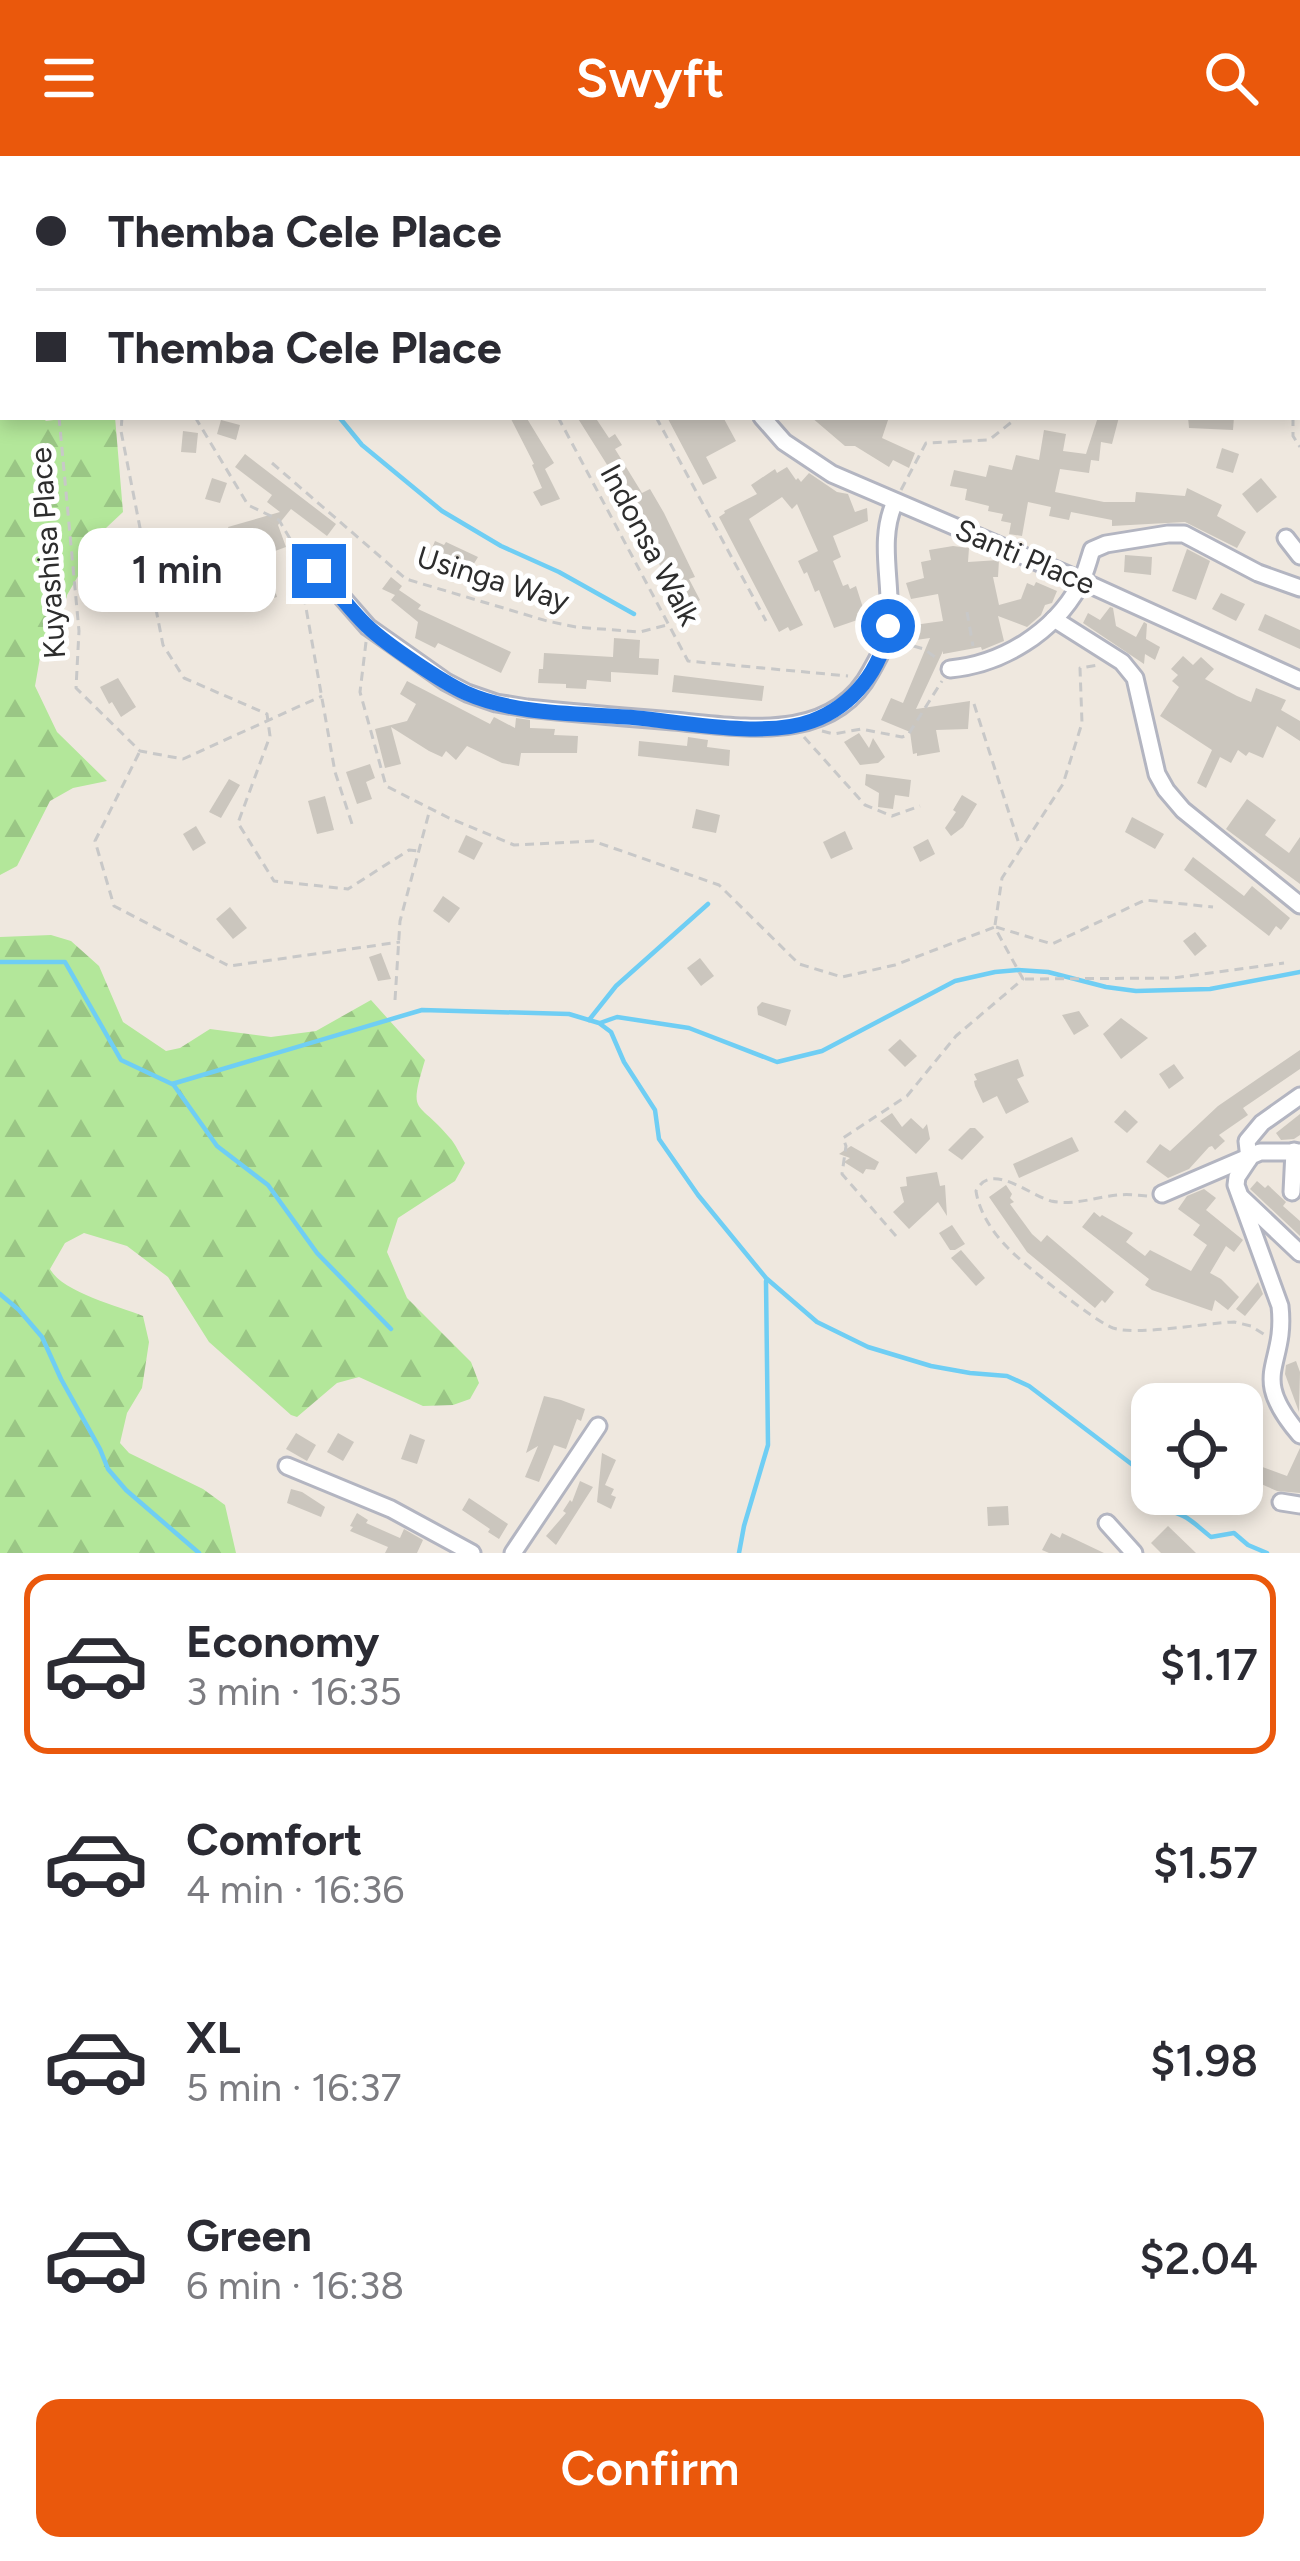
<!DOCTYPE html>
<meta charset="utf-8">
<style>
:root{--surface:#fff;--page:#f2f2f3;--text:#2b2b33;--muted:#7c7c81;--line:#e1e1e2;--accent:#ea580c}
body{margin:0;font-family:Figtree,sans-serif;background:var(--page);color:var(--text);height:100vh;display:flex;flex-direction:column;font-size:45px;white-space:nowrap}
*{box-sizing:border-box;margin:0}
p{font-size:39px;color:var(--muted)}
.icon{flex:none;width:66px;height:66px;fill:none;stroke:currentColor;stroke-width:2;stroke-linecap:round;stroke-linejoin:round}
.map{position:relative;height:1397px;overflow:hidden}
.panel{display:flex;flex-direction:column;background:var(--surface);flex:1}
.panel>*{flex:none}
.guide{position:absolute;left:0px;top:0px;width:1302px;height:264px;box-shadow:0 6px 18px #0003;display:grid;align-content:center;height:264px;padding:0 36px;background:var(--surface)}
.fabs{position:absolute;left:1131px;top:1227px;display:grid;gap:24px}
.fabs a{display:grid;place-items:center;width:132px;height:132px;border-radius:24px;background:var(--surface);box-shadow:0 6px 18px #0003;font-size:60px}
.end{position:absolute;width:54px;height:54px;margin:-27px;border:15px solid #1a73e8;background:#fff;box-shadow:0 0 0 6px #fff}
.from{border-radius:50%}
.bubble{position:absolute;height:84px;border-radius:24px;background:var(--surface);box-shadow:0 6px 18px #0003;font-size:39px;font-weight:600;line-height:84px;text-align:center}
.guide b{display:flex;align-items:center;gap:42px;height:114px;font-size:45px}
.guide b+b{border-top:3px solid var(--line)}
.guide i{width:30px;height:30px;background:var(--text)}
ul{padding:21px 0 0;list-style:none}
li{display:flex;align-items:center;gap:36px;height:180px;margin:0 24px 18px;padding:0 12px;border:6px solid transparent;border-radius:24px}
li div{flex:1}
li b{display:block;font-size:45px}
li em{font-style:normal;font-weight:600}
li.current{border-color:var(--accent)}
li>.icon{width:108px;height:108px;stroke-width:1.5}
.action{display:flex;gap:24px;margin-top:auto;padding:24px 36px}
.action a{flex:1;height:138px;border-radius:24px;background:var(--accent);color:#fff;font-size:48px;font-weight:600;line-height:138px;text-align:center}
header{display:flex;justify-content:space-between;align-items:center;height:156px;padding:0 36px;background:var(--accent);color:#fff;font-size:54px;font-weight:600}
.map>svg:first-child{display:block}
.forest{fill:url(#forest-firs)}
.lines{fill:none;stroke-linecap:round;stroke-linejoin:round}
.stream{stroke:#6fcef4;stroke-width:4.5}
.building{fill:#cbc6be}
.minor-casing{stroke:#b3b5c1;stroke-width:21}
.path{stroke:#c8c8c8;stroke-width:3;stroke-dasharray:9 6;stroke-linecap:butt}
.minor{stroke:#fff;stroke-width:15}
.route{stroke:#1a73e8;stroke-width:15}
.labels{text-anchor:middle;stroke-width:10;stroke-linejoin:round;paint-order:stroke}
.street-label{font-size:30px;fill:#2d2d2d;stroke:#fff}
</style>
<header><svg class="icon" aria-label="menu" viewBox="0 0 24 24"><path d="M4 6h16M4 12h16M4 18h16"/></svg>Swyft<svg class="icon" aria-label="search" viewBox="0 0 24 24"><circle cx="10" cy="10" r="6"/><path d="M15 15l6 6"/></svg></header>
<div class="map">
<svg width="1300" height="1397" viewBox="0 0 1300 1397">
<defs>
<pattern id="forest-firs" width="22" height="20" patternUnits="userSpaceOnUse" patternTransform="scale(3)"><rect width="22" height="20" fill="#b3e79a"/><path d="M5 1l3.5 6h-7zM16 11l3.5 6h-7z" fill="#9ac685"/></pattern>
</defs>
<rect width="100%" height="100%" fill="#efe8df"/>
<!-- forest -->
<g class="forest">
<polygon points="0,0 567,2 3,3 3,261 42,261 46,265 77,261 115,261 123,356 106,372 67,439 63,459 41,496 35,530 57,576 107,625 73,632 50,645 17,710 0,719"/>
<path d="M51 779 71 785 99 810 123 866 166 895 180 892 210 873 271 881 316 875 371 844 425 904C408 961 417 943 449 981 456 988 460 999 465 1007L455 1025 398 1062 387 1096 407 1142 471 1206 479 1227 470 1243 453 1249 423 1250 359 1221 337 1227 297 1261 291 1259 209 1186 168 1121 127 1090 84 1077 65 1087 50 1113C62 1136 118 1150 143 1160L149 1186 142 1232 127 1257 120 1287 129 1297 203 1333 225 1349 236 1397H0V781Z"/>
</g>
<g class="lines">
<!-- stream -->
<g class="stream">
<polyline points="169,0 171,3"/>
<polyline points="339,261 362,289 442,355 501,390 559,416 634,458"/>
<polyline points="0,806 65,806 121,904 172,928 422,854 569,858 599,867 611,876 624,906 655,954 659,983 698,1039 766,1122 817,1166 868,1191 931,1210 970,1217 1007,1220 1029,1230 1138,1313 1152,1321"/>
<polyline points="589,864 616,830 708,748"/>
<polyline points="600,867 617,861 689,872 777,906 822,895 955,825 995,816 1018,814 1048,816 1106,831 1136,835 1210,833 1300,816"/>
<polyline points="173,928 217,990 268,1029 317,1097 391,1173"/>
<polyline points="0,1138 19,1154 42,1181 61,1223 100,1293 108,1313 126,1334 199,1397"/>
<path d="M1160 1338C1163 1356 1173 1354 1187 1362 1195 1367 1203 1375 1211 1381L1234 1377 1248 1389 1267 1397"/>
<polyline points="739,1397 744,1370 768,1289 766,1125"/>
</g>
</g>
<!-- building -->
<g class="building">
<polygon points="510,261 526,261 554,307 545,313 560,343 541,350 533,336 542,332 532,309 534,308"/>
<polygon points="577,261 595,261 609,282 615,278 622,289 615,293 642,337 650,333 664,357 695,421 689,423 700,444 683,454 633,357 633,350"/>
<polygon points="667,261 723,261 736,285 706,301 717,322 703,329"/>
<polygon points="811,261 889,261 882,282 915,297 909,312 893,304 889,311 855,290 845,290"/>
<polygon points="1098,261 1119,261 1112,288 1101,286 1099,305 1091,304 1089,317 1060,313 1055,336 1104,346 1135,346 1136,336 1185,340 1187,332 1222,349 1217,360 1246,376 1237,392 1185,366 1112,370 1112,364 1071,356 1069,364 1049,360 1051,351 1028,346 1022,380 1009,378 1011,367 1001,365 1003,358 988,355 989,350 965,344 967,333 950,330 954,314 986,321 989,309 1012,314 1016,299 1039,304 1044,274 1066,278 1063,295 1086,298"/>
<polygon points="1188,261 1234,261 1233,274 1189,272"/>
<polygon points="221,264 240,269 236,284 217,278"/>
<polygon points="183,275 198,277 196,297 181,296"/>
<polygon points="1222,292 1239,298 1233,317 1216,312"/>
<polygon points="245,298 336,368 327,380 291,353 278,369 286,391 256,402 265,430 273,428 277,441 253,448 228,371 280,356 267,346 272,339 235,311"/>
<polygon points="787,311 796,324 798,322 801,326 809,317 837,336 848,338 855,356 867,352 868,365 833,380 841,401 833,405 843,430 848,428 850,433 856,430 866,461 834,472 819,434 815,436 807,416 804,418 798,405 818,395 797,348 792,353 782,341 749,363 803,469 790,475 788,471 779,476 719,361 725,357 724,355 757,338 751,329 775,313 777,317"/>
<polygon points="212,322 227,327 220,347 205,343"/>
<polygon points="1261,322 1277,341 1257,357 1242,338"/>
<polygon points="435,385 444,389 446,386 478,401 467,419 428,402"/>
<polygon points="953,390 969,392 968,406 999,404 998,421 993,421 999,449 1021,443 1027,427 1034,430 1036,426 1057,435 1052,447 1045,449 1041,459 1027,471 998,460 1004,485 982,494 981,491 943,498 943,495 916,553 970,545 968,573 936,574 940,596 917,600 917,597 913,598 910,576 881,564 891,542 903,547 930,482 916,484 914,469 943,465 938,438 911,443 906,427 924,422 921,406 931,404 929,394"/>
<polygon points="1187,393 1210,405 1196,444 1172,435"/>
<polygon points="1125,399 1152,401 1151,419 1124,416"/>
<polygon points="197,415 205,435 190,440 183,420"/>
<polygon points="391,421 402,430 399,434 421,449 418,453 511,496 501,517 438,487 435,492 415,482 418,466 391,444 395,439 382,433"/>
<polygon points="516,427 542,430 541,446 515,443"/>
<polygon points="1221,437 1245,448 1236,465 1212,453"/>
<polygon points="1110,451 1113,452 1116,470 1136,481 1144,466 1147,468 1146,483 1160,491 1155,504 1145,498 1144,508 1083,467 1088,457 1100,464"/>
<polygon points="1265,458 1300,474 1300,493 1258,474"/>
<polygon points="614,482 640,484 639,502 659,503 658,519 611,516 611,526 587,524 586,533 566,532 566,528 538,527 539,513 543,513 544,497 613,501"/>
<polygon points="1183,500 1193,509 1201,501 1214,513 1205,523 1237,540 1251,546 1256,532 1286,544 1281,554 1300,565 1300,585 1277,570 1263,602 1249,596 1246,600 1238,594 1231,607 1220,601 1206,632 1197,627 1212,594 1160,560 1179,531 1172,525 1178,519 1171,513"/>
<polygon points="674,519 764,530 762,545 672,536"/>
<polygon points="118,522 136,551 121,561 112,546 109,548 100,531"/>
<polygon points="407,525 490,568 494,561 515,572 516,562 530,564 530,572 555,573 554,579 578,580 577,597 521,597 519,610 502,607 467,590 456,604 446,595 442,601 429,595 391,571 401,608 385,612 375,573 407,565 416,548 400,538"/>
<polygon points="859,577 869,592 873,582 885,601 878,607 860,609 844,586"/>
<polygon points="688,581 708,584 707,591 730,594 729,610 638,600 639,585 687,590"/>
<polygon points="370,608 375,622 366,626 372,643 357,648 346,616"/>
<polygon points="866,618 911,624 909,641 895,639 893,653 878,651 879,637 865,629"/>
<polygon points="229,623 240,629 221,662 209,656"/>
<polygon points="962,639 977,648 963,671 951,680 945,672 956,656 953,654"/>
<polygon points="325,640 334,674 317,678 308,645"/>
<polygon points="1247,643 1276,664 1265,679 1289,697 1300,681 1300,728 1226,673"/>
<polygon points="696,653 720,659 716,677 692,672"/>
<polygon points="1132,661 1164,678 1155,693 1125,676"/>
<polygon points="196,670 206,687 193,695 183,678"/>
<polygon points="845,675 853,693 831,703 823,686"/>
<polygon points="466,679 483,687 474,704 458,696"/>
<polygon points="928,683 935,698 920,706 913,691"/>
<polygon points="1193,701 1244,740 1252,730 1290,762 1281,774 1276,770 1269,780 1184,714"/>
<polygon points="443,740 460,752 449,767 433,755"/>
<polygon points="230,751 247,772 233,783 216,763"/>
<polygon points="1195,776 1207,790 1195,800 1183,785"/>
<polygon points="381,797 391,823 378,825 369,801"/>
<polygon points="700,802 714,820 701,830 687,812"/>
<polygon points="762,846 791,854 786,870 758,859 757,851"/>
<polygon points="1079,855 1089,870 1074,879 1062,859"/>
<polygon points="1121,862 1148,882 1121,903 1103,878"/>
<polygon points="900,883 917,900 905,911 888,894"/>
<polygon points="1300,894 1300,913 1243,952 1248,959 1219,979 1225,985 1215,994 1212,990 1209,991 1189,1013 1168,1022 1146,1006 1160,988 1170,995 1218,950"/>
<polygon points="1018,903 1024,920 1017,923 1029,946 1006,958 997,940 983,947 975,930 974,925 977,924 974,918"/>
<polygon points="1174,908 1184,922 1169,933 1159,918"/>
<polygon points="1125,954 1138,966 1127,977 1114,966"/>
<polygon points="892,957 902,971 911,962 923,973 927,968 930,983 916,998 880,965"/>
<polygon points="1300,958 1300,979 1294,983 1281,984 1276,977"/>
<polygon points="970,972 975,972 984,981 962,1004 948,994"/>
<polygon points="1072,981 1079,995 1019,1022 1013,1008"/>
<polygon points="851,990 879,1006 875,1014 866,1013 863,1018 844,1006 850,1002 839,998"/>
<polygon points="937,1016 940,1030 945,1029 947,1060 938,1046 909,1073 893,1056 904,1046 900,1031 907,1030 906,1021"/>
<polygon points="1257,1025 1265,1032 1268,1029 1286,1046 1283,1050 1300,1065 1300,1080 1250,1033"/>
<polygon points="1006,1029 1012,1038 1010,1042 1014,1046 1010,1048 1032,1078 1041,1086 1047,1079 1114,1136 1105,1147 1102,1144 1095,1152 1027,1096 989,1041"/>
<polygon points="1204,1033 1216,1042 1206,1054 1243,1084 1234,1096 1226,1090 1210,1117 1221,1123 1239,1141 1228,1154 1215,1144 1212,1155 1152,1134 1145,1129 1149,1123 1082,1071 1094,1056 1100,1061 1102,1059 1133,1077 1126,1086 1145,1100 1150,1094 1191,1115 1207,1089 1193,1079 1200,1069 1178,1053 1187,1040"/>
<polygon points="952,1069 965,1088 955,1094 950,1094 939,1077"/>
<polygon points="961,1094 985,1122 976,1130 951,1102"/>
<polygon points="1258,1126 1263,1138 1245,1160 1236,1153"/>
<polygon points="1296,1205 1300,1216 1299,1256 1285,1218 1286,1209"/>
<polygon points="544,1240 561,1244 585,1253 581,1265 577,1263 566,1293 554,1289 539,1326 525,1321 538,1290 526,1297"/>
<polygon points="296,1277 316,1289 307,1305 286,1293"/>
<polygon points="338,1277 354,1286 343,1305 327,1296"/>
<polygon points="410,1278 425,1284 417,1308 401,1303"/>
<polygon points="1300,1292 1300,1337 1277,1335 1252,1324 1257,1309 1287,1320"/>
<polygon points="602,1297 616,1304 605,1329 614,1333 611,1339 616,1341 611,1353 597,1346"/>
<polygon points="580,1325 593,1331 556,1389 546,1380 566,1357 563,1355 570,1344 572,1346"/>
<polygon points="291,1333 302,1336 325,1351 321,1361 287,1347"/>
<polygon points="469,1342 508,1368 499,1383 488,1376 490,1373 462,1354"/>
<polygon points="1008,1350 1009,1369 988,1370 987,1351"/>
<polygon points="357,1357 368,1364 366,1367 400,1382 404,1373 423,1384 417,1397 385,1397 388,1391 350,1375 353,1371 350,1370"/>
<polygon points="1168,1370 1196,1397 1161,1397 1151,1387"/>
<polygon points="1051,1377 1060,1382 1062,1377 1104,1397 1049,1397 1042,1394"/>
</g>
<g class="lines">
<!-- minor casing -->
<g class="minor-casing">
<g id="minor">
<polyline points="762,261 784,286 832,318 1082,425 1300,524"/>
<polyline points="1286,382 1300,400"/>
<path d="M319 415 368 471 446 526 467 537 496 547 527 552C575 557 624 561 673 565 742 571 832 589 871 515 877 504 884 493 886 482 897 437 875 389 895 346"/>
<polyline points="1054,463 1122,506 1135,522 1157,618 1166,634 1183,654 1300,749"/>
<path d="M950 513C1002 508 1053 477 1079 430 1085 419 1088 406 1092 394L1106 388 1168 378H1184L1258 417 1300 432"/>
<path d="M1249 1003 1237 1021 1236 1029 1280 1150C1287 1212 1247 1217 1300 1279"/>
<polyline points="1249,1003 1247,985 1262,967 1300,940"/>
<polyline points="1292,1036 1294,995"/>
<polyline points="1162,1038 1260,996 1300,996"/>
<polyline points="1242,1042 1300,1097"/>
<polyline points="287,1310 391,1353 472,1397"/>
<polyline points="1281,1346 1300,1349"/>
<polyline points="1107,1367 1134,1397"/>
<polyline points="513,1397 598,1270"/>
</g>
</g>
<!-- path -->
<g class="path">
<polyline points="771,0 774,3"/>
<polyline points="909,0 909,3"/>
<polyline points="1095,0 1098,3"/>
<polyline points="819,3 821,0"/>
<polyline points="1216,3 1242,0"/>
<polyline points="59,261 79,475 76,532 140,595 183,603 322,540"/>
<polyline points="122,261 121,275 163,489 184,522 267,558 270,580 238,667 274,725 348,733 409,694 419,695"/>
<polyline points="195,261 248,349 279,364 300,400 309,407"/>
<polyline points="558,261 688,505 848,520"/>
<polyline points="656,261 766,465"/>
<polyline points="1293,261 1293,280 1300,291"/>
<polyline points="272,307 406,423 547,465 576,471 640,476 667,469"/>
<polyline points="901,334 926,287 989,284 1018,261"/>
<polyline points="310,427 303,435 335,616 353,671"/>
<polyline points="967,456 973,490"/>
<polyline points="366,486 360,536 386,630 449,662 514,689 593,685 719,729 799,808 842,821 895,809 995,771"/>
<polyline points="899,486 924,493 939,504"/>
<polyline points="974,548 1020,691"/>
<polyline points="822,575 834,578 861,573 902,581 908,579 942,525"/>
<polyline points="804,581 865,649 892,660 920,650"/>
<polyline points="139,597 95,685 114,750 229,810 400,786"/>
<polyline points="995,769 1002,722 1063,628 1082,567 1080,512 1098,509"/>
<polyline points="996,771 1052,788 1145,744 1213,751"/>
<polyline points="1025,823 1173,822 1284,807"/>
<polyline points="395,844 400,765 430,653"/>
<path d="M1147 1040C1137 1039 1127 1038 1118 1039 1096 1041 1073 1050 1051 1045 1029 1039 991 1005 976 1035 979 1056 993 1077 1008 1092 1023 1108 1094 1165 1113 1172 1137 1180 1204 1167 1234 1166L1251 1170 1265 1179"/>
<polyline points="896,1080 842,1018 846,990 843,982 907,940 956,880 1023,823 995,772"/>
</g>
<!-- minor -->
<use href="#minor" class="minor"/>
</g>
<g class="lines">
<!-- route -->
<path class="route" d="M319 415C335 433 350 454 367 470 387 489 442 526 466 537 518 560 583 557 638 562 687 567 767 582 812 565 853 550 882 513 888 470"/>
</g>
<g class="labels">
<!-- street labels -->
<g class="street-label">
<text transform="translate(650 389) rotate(62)" y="10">Indonsa Walk</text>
<text transform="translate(48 397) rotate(-94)" y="10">Kuyashisa Place</text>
<text transform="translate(1025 401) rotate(23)" y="10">Santi Place</text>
<text transform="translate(493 423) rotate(17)" y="10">Usinga Way</text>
</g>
</g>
</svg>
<div class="fabs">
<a><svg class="icon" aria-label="locate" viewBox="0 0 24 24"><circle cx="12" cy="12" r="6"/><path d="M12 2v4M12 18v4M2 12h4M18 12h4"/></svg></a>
</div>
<i class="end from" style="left:888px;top:470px"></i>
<i class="end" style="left:319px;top:415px"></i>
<div class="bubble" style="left:78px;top:372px;width:198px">1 min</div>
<div class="guide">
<b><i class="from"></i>Themba Cele Place</b>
<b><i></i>Themba Cele Place</b>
</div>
</div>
<section class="panel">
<ul>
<li class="current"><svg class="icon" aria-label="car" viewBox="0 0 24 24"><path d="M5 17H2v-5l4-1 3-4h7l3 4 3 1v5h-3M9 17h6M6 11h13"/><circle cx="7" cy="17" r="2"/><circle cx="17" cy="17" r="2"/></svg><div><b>Economy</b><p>3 min · 16:35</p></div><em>$1.17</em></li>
<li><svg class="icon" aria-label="car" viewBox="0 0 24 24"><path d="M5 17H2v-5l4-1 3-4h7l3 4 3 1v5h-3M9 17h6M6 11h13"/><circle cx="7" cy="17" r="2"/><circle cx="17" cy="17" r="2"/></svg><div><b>Comfort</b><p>4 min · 16:36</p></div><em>$1.57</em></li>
<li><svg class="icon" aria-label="car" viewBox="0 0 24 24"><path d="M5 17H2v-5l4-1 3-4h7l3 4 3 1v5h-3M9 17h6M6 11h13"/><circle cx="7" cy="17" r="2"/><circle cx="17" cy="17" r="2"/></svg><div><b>XL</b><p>5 min · 16:37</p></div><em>$1.98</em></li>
<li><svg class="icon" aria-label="car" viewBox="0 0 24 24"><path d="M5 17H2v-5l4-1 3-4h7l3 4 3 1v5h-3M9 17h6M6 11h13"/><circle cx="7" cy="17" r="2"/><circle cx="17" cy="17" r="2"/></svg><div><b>Green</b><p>6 min · 16:38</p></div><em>$2.04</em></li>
</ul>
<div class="action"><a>Confirm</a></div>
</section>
